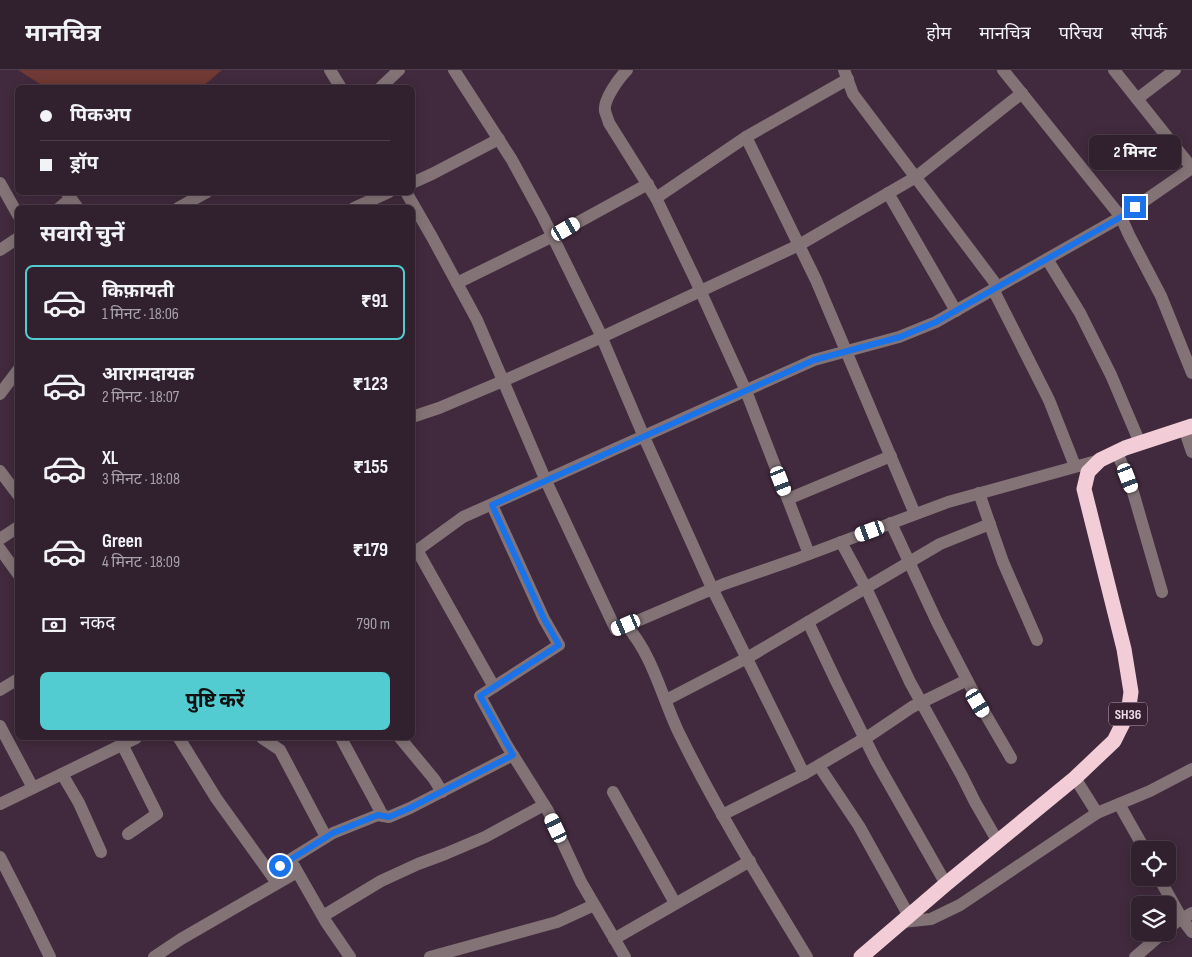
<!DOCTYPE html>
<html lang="hi">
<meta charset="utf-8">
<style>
:root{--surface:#31202e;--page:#3d2d3a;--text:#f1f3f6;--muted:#a8a3aa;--line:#4c3e4a;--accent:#52ccd0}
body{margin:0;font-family:"Sofia Sans Condensed","Noto Sans Devanagari",sans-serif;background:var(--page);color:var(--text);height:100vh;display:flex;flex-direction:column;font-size:19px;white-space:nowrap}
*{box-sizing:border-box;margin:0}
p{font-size:16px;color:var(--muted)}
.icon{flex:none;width:28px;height:28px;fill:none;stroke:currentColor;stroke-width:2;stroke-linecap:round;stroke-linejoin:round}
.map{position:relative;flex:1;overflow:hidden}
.sheet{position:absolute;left:15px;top:135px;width:400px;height:535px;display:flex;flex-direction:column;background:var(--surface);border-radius:8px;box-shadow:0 2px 12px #0003,0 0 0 1px var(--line)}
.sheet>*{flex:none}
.top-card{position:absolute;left:15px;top:15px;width:400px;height:110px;border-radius:8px;box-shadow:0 2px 12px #0003,0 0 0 1px var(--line);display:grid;align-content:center;height:110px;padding:0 25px;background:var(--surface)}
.fabs{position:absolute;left:1131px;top:771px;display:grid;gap:10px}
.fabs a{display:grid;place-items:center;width:45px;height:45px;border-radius:8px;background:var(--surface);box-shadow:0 2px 12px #0003,0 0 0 1px var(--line);font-size:25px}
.end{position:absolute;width:22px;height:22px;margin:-11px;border:6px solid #1a73e8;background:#fff;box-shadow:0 0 0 2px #fff}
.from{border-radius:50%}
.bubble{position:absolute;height:35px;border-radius:8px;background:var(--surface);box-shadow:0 2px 12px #0003,0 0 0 1px var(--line);font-size:16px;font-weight:700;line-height:35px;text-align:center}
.car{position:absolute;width:15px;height:30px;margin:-15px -8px;border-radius:6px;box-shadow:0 0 4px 1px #0007;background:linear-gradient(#fff 24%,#345 0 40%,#fff 0 76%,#345 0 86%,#fff 0)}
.top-card b{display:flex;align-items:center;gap:18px;height:48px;font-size:19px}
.top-card b+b{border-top:1px solid var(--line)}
.top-card i{width:12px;height:12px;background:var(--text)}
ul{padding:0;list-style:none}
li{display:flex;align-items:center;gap:15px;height:75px;margin:0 10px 8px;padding:0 15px;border:2px solid transparent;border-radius:8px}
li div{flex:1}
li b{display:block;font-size:19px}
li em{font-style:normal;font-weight:700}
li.selected{border-color:var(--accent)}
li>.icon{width:45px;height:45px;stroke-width:1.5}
h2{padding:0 25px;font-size:22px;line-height:60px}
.pay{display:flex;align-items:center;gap:12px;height:55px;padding:0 25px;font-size:19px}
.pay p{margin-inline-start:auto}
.cta{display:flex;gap:10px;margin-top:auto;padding:10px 25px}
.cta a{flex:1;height:58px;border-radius:8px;background:var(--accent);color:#111;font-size:20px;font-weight:700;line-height:58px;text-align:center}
header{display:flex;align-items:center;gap:30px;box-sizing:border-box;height:70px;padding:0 25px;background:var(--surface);border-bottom:1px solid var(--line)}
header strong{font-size:24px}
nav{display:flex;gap:28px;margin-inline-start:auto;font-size:18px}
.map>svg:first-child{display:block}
.green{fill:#703933}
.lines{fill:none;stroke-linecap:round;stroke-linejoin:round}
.minor{stroke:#837377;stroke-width:12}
.highway{stroke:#f2ccd6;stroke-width:15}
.route{stroke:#1a73e8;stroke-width:6}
.labels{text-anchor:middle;stroke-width:5;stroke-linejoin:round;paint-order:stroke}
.shield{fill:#362032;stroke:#b6a5b2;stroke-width:1}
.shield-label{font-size:14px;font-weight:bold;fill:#eddee9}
</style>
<header>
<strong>मानचित्र</strong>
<nav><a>होम</a><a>मानचित्र</a><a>परिचय</a><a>संपर्क</a></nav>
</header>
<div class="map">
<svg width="1192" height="887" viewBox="0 0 1192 887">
<rect width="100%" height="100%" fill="#412a3d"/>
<!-- green -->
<polygon class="green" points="18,0 222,0 202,17 45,17"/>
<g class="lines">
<!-- minor -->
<g class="minor">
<polyline points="330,0 341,18"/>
<polyline points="454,0 512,90 543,147 599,261 644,367 712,518 804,704"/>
<path d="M627 0C619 8 603 30 605 41 606 45 608 49 609 53L656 128 695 209 746 321 809 484"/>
<polyline points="844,0 853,24 998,217"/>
<polyline points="1003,0 1121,147 1129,165 1161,226 1192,303"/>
<polyline points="1114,0 1192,98"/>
<polyline points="380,18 399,0"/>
<polyline points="1137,29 1175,0"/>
<polyline points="746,67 816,210 915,444"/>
<polyline points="0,113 18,145"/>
<polyline points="412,113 432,104 499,69"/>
<polyline points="66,122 78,138"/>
<polyline points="406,122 432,167 477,250 546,411 616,560 724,514 796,489 948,432 1100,390"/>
<polyline points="888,123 956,241"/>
<polyline points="656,128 746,67 848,9"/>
<polyline points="59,138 71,128"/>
<polyline points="178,138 207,122"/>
<polyline points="354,138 389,122"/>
<polyline points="0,180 18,168"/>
<polyline points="1047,189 1080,243 1111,305 1140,373"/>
<polyline points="457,213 553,166 648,114"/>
<polyline points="993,219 1049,330 1075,396"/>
<polyline points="0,324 18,300"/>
<polyline points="412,347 439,338 503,311 602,267 799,175 916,107 1022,23"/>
<polyline points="1184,358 1192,382"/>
<polyline points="1117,382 1133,422 1162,522"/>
<polyline points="0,401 18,425"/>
<polyline points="979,423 1003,492 1037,570"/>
<polyline points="788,429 891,386"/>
<polyline points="492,435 544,549 559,575 480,626 506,674 548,741 581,812 625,887"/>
<polyline points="891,453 937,552 979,633 1011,688"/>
<polyline points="0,469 18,457"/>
<polyline points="841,472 866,518 910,612 962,706 975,732 998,772"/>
<polyline points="0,479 18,504"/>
<polyline points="417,480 494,617"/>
<polyline points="412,484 463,447 814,290 899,267 936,252 1121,147 1192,98"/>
<polyline points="808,552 837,613 876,691 946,814"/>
<path d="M626 555C653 586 661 625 678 661 716 739 762 813 807 887"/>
<polyline points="0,620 18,609"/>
<polyline points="666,630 747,588 940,474 990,454"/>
<polyline points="0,656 33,718"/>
<polyline points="179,668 216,728 277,813"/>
<polyline points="262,668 280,680 326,767"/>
<polyline points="341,668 383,746"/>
<polyline points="400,668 434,709 442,722"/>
<polyline points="122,674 157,744 128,764"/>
<polyline points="819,696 859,756 909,846"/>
<polyline points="62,704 79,733 101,782"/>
<polyline points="1075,708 1097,743 1150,721 1192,699"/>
<polyline points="613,722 675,833"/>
<polyline points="0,734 136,668"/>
<polyline points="1119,734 1145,780"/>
<polyline points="722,745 804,704 872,664 912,637 967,610"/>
<polyline points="0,787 24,834 50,887"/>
<polyline points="294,796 326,852 350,887"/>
<polyline points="270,802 333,763 378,745 389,747 410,738 513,685"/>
<polyline points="1159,808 1182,849 1192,862"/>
<polyline points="323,846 381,811 418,794 445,784 485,767 544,735"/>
<polyline points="902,852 931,849 960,835 1097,743"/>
<polyline points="1168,859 1176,852 1192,843"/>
<polyline points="614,869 750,791"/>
<polyline points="154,887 181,869 297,802"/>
<polyline points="430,887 557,852 594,835"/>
<polyline points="1135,887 1164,862"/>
</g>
<!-- highway -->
<polyline class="highway" points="861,887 946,814 1075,708 1114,671 1128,643 1131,622 1124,579 1084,419 1088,402 1100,390 1125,378 1192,356"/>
</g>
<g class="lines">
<!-- route -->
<polyline class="route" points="280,796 333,763 378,745 389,747 410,738 513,685 480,626 559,575 544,549 492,435 814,290 900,267 936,252 1121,147 1135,137"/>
</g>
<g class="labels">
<!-- shield labels -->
<rect class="shield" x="1109" y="632.5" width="38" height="23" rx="4"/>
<g class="shield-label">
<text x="1128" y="649">SH36</text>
</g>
</g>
</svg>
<div class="fabs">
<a><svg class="icon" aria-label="locate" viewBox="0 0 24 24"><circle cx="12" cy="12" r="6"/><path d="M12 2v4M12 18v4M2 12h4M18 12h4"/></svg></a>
<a><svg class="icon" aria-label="layers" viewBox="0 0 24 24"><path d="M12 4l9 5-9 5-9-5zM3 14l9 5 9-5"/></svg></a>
</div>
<i class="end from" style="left:280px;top:796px"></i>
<i class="end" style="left:1135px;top:137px"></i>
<div class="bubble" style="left:1089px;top:65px;width:92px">2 मिनट</div>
<i class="car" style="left:566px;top:159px;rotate:60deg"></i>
<i class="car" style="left:1128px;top:408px;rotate:159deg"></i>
<i class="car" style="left:781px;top:411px;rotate:159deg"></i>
<i class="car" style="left:870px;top:461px;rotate:250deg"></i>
<i class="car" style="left:626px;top:555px;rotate:247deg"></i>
<i class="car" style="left:978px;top:633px;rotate:149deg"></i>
<i class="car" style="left:556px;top:758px;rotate:335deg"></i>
<div class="top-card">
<b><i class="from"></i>पिकअप</b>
<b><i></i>ड्रॉप</b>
</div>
<section class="sheet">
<h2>सवारी चुनें</h2>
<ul>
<li class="selected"><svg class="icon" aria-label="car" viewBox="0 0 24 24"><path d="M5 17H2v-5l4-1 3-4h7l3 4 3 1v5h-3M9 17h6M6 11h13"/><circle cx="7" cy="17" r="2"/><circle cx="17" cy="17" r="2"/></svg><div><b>किफ़ायती</b><p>1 मिनट · 18:06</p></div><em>₹91</em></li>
<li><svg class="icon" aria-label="car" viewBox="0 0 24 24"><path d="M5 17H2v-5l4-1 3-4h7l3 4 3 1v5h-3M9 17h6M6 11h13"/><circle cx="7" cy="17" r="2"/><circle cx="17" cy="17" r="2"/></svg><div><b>आरामदायक</b><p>2 मिनट · 18:07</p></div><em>₹123</em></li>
<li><svg class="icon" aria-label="car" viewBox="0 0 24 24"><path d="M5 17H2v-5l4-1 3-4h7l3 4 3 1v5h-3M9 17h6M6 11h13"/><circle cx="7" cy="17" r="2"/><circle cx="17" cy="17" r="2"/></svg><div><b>XL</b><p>3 मिनट · 18:08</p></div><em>₹155</em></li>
<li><svg class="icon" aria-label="car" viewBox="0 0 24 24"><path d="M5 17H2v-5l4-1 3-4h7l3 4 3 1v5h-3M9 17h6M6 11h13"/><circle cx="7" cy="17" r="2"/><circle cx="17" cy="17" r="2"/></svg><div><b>Green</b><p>4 मिनट · 18:09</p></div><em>₹179</em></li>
</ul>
<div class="pay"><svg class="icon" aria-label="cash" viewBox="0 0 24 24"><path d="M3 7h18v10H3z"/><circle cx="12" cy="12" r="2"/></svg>नकद<p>790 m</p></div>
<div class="cta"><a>पुष्टि करें</a></div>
</section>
</div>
